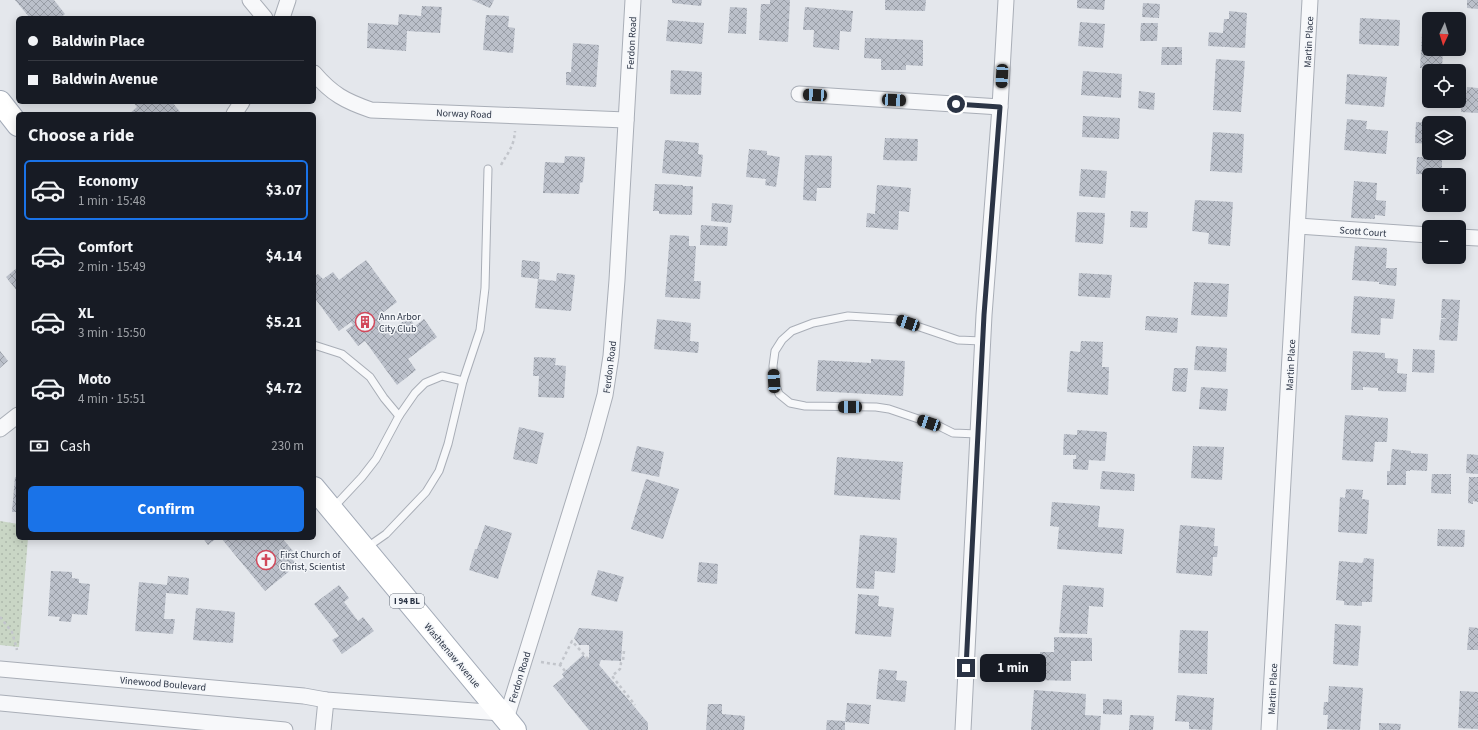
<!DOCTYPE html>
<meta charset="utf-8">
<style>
:root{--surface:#171b24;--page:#242831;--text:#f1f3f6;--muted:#9ea1a6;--line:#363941;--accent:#1a73e8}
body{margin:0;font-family:"Source Sans 3",sans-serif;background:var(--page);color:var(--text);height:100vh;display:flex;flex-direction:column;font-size:15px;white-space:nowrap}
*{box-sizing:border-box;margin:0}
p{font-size:13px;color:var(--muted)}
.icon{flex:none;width:22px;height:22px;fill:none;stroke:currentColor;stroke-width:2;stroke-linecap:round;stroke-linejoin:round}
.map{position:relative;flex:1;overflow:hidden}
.drawer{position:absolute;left:16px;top:112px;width:300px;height:428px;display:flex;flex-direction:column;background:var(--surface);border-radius:6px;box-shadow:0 2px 10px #0003}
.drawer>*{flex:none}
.guide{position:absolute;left:16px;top:16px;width:300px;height:88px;border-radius:6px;box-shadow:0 2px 10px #0003;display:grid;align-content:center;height:88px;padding:0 12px;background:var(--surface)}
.needle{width:26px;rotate:184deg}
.tools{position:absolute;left:1422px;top:12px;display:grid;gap:8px}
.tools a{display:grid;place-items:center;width:44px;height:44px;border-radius:6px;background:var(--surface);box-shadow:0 2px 10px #0003;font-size:20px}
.end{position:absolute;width:18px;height:18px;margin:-9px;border:5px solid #2b3445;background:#fff;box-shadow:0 0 0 2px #fff}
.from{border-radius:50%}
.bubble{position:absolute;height:28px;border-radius:6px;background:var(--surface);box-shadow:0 2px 10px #0003;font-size:13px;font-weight:700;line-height:28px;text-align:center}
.car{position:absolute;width:12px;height:24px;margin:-12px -6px;border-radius:5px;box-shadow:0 0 3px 1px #0007;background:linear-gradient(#222 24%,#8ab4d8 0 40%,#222 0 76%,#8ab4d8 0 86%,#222 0)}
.guide b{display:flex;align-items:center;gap:14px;height:38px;font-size:15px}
.guide b+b{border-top:1px solid var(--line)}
.guide i{width:10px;height:10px;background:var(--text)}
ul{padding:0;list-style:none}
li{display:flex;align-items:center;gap:12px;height:60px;margin:0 8px 6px;padding:0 4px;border:2px solid transparent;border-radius:6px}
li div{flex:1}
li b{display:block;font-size:15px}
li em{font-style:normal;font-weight:700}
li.selected{border-color:var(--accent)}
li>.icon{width:36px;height:36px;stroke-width:1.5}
h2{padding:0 12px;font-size:18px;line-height:48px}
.pay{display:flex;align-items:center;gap:10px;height:44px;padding:0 12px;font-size:15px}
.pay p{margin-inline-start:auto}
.primary-button{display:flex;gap:8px;margin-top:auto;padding:8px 12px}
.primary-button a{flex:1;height:46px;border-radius:6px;background:var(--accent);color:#fff;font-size:16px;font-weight:700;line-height:46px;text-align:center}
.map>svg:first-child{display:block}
.park{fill:url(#park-dots)}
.building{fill:url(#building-cross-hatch)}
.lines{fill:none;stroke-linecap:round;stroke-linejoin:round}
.service-casing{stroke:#a9aeb7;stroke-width:9}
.minor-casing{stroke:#a9aeb7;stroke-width:17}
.primary-casing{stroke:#a3abb8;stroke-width:24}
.path{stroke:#c2c5cb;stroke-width:2.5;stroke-dasharray:3 3;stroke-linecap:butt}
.service{stroke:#f7f8fa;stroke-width:7}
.minor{stroke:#f7f8fa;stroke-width:15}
.primary{stroke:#fff;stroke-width:22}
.route{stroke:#2b3445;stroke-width:5}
.labels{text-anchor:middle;stroke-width:3;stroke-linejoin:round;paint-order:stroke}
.shield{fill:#f4f6f9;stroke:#676e7b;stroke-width:1}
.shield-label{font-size:9px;font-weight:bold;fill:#2b3445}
.street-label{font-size:10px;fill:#2b3445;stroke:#f4f6f9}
.poi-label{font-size:10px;fill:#2b3445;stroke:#f4f6f9;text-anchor:start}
</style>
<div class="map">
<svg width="1478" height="730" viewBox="0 0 1478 730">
<defs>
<pattern id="park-dots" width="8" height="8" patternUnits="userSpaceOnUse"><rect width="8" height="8" fill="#c9d6c5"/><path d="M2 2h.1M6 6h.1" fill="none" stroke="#adb8ab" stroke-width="1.8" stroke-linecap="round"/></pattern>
<pattern id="building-cross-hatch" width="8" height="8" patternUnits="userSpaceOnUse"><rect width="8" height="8" fill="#bbc0ca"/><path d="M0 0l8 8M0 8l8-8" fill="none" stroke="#989da6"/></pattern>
</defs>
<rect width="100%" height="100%" fill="#e4e7ec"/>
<!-- park -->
<polygon class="park" points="0,521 18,524 18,538 28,538 19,647 0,645"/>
<!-- building -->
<g class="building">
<polygon points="15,0 54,0 65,14 60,18 30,18"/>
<polygon points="472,0 494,0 490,8"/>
<polygon points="672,0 702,0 701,6 672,3"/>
<polygon points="770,0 790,0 788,42 759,40 761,4 770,4"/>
<polygon points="885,0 926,0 925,11 885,10"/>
<polygon points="1077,0 1105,0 1104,10 1077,8"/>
<polygon points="1467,0 1478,0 1478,9 1467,8"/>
<polygon points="1143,3 1160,4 1159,18 1142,17"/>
<polygon points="422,6 442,7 440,33 407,31 406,51 367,48 368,23 398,25 399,14 421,16"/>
<polygon points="730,7 747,8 746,34 728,33"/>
<polygon points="805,7 853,11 851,32 840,31 839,50 813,47 814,30 803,30"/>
<polygon points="1229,11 1247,13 1245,48 1208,46 1209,32 1223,33 1224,19 1229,19"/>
<polygon points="486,15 509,16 508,27 515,28 513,53 483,50"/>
<polygon points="1360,18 1400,20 1399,46 1359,44"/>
<polygon points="668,20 704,23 702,44 666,41"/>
<polygon points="1080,22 1105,24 1103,48 1078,46"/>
<polygon points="1141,23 1158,23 1157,41 1140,41"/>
<polygon points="1422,33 1429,34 1429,49 1443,49 1442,69 1420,68"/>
<polygon points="865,38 923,40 923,66 906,65 906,70 881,70 881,59 864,58"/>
<polygon points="573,43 599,45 596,87 566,85 566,72 571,72"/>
<polygon points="1162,47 1182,47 1182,65 1161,65"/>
<polygon points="1216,59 1245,61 1241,112 1213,110"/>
<polygon points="671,70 702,72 701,95 670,94"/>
<polygon points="1083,71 1122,74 1121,98 1081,95"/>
<polygon points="1347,74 1387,77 1384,107 1345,104"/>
<polygon points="1467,87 1478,88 1478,113 1461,112 1462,96 1466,96"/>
<polygon points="1139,91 1155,93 1154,110 1138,108"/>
<polygon points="133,102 172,102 181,113 180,114 129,114 137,107"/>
<polygon points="1083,116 1120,118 1119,139 1082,137"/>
<polygon points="1347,119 1367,121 1366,129 1388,131 1386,154 1344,150"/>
<polygon points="1416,122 1429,123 1429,144 1415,143"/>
<polygon points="1213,132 1244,134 1242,173 1210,171"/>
<polygon points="885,138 918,139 917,161 883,160"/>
<polygon points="665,140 699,143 698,154 703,155 701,177 662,173"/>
<polygon points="749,149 767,151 767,155 780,157 776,187 765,185 766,179 746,177"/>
<polygon points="805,155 832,156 831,188 817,188 816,201 803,200"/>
<polygon points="565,156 585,157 583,182 580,183 579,194 543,193 545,162 564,163"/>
<polygon points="1417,157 1442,158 1442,175 1416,174"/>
<polygon points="1081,169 1107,171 1105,198 1079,196"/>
<polygon points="1354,181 1377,183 1376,200 1386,201 1385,216 1375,215 1375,219 1351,218"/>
<polygon points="655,184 683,185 683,186 693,186 692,215 659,214 659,211 653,211"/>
<polygon points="877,185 911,188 909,212 899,211 898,230 866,227 867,213 875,214"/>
<polygon points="1195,200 1233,202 1230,246 1208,244 1209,233 1192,231"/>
<polygon points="712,203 733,205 731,223 711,221"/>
<polygon points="1131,211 1148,212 1147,228 1130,227"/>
<polygon points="1077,212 1105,213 1103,244 1075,242"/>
<polygon points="701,225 728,227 727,246 700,245"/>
<polygon points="670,235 689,236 689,246 696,246 694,281 701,281 700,299 665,297"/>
<polygon points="1355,246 1387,248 1386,268 1397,268 1396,286 1379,284 1379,282 1352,280"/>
<polygon points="366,260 397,302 381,314 385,319 379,322 387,333 409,317 415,326 424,319 437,337 408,359 416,370 397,385 365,341 358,346 346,330 353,325 351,322 339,331 314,297 314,277 318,274 323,279 333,272 339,280"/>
<polygon points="522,260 540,262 539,279 521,277"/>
<polygon points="18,267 18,292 6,277"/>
<polygon points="557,273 575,275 571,311 535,308 538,279 556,281"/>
<polygon points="1079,273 1112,275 1110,298 1078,296"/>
<polygon points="1194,282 1229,284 1227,317 1191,315"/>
<polygon points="1354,296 1395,299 1393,319 1381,318 1380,335 1351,333"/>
<polygon points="1442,299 1460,300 1457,341 1439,340 1441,319 1449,319 1441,318"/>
<polygon points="1146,316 1178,318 1177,333 1145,330"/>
<polygon points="657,319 691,323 690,341 699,342 698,353 654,349"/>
<polygon points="1081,341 1103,342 1102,367 1109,367 1108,395 1067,392 1070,351 1080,352"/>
<polygon points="1196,346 1227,348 1226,372 1194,370"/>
<polygon points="1413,349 1435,350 1434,373 1412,372"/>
<polygon points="0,351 8,361 0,368"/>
<polygon points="1353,351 1385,353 1385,358 1398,359 1397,373 1407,374 1406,392 1378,391 1378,388 1363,387 1363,390 1351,390"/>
<polygon points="534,357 556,358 555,365 566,366 564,398 538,397 539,376 533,376"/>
<polygon points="871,359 905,361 903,396 816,391 818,360 871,363"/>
<polygon points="1174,368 1188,368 1186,392 1172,391"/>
<polygon points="1201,387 1228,389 1226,411 1199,409"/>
<polygon points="1345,415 1388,418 1387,442 1375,442 1373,462 1342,460"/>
<polygon points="519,427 544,433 537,464 513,459"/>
<polygon points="1077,430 1107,432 1105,461 1089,460 1088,470 1073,469 1073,459 1076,459 1076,455 1063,455 1064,434 1077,435"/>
<polygon points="637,446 664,452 659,477 631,471"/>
<polygon points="1193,446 1224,447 1222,480 1191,478"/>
<polygon points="1392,449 1411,451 1411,453 1428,454 1427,471 1410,470 1410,471 1406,471 1406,485 1387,485 1387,471 1390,471"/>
<polygon points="1467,454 1478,455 1478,474 1466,473"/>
<polygon points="837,457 903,462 900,500 834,495"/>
<polygon points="1102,471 1135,474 1134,491 1100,489"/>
<polygon points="1432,474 1451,474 1451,494 1431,493"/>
<polygon points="15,477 18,478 18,512 12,512"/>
<polygon points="1469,477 1478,477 1478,502 1473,501 1473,504 1468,503"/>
<polygon points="646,479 679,489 663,539 631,529"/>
<polygon points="1346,489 1363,490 1362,499 1369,500 1367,534 1338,532 1340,497 1345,498"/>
<polygon points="1052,502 1100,506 1098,527 1124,529 1122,554 1057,549 1059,527 1050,526"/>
<polygon points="485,525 512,533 498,579 469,570 475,549 477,549"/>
<polygon points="1180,525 1215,528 1214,546 1218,546 1217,557 1213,557 1212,576 1176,573"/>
<polygon points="1438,529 1465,530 1464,547 1437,546"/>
<polygon points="860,535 897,538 895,573 875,571 874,589 856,588"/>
<polygon points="203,538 217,538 208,545"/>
<polygon points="221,538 282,538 293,551 289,555 297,565 265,591"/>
<polygon points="1364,558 1374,559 1372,602 1362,602 1362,606 1344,605 1344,601 1336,600 1339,561 1362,563 1363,562"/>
<polygon points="699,562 718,564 717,584 697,582"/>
<polygon points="598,570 624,577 617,602 591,595"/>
<polygon points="51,571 72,572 72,578 79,579 79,583 90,584 87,615 72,614 71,622 59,621 60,617 48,616"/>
<polygon points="168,576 189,578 188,595 166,593 164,619 175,619 173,634 135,631 139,582 167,585"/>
<polygon points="339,585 349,598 344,602 358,621 363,617 374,631 342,654 332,640 339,636 314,604"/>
<polygon points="1063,585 1104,588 1103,607 1089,606 1087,634 1059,633"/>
<polygon points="858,594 879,596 878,606 894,608 891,637 855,634"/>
<polygon points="196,608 235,612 233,643 193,640"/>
<polygon points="1335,624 1361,626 1358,666 1333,664"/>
<polygon points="1469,627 1478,628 1478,650 1467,650"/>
<polygon points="579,628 623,631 621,661 601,660 599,665 648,723 648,730 589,730 553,686 564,677 562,674 583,655 587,660 589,657 589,645 579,645 574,638"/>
<polygon points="1180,630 1208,631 1207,674 1178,673"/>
<polygon points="1054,637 1092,638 1092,661 1071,661 1071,681 1039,680 1040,673 1034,672 1034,660 1040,660 1040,652 1054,652"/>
<polygon points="879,669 897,671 896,680 907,681 905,702 876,699"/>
<polygon points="1329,686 1363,688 1360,730 1327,729 1328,715 1323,715 1324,702 1328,702"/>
<polygon points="1034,690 1086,694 1085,715 1101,716 1100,730 1031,730"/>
<polygon points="1460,691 1478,692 1478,729 1458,728"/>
<polygon points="1177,695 1214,698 1212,730 1189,729 1189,722 1175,721"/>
<polygon points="1103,699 1122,700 1122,715 1103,714"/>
<polygon points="847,703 871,705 869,724 845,722"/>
<polygon points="708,704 722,704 722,714 745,716 744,730 706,730"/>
<polygon points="1130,715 1154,716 1153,730 1129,730"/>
<polygon points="827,720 845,721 845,730 826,730"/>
<polygon points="1379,723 1401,724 1400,730 1379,730"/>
</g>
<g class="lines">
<!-- service casing -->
<g class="service-casing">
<g id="service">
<polyline points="314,345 342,354 370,377 384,398 399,416"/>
<polyline points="978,434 953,433 939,426 889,409 876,407 805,406 790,403 779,394 774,381 773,366 775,351 782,340 792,331 813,323 848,316 896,319 958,340 982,341"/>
<polyline points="333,508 362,477 376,459 399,416 415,393 425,383 442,376 463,381"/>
<polyline points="366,548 386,534 426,492 439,471 448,444 463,381 480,330 485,288 488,169"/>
</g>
</g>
<!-- minor casing -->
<g class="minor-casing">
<g id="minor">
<polyline points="250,0 265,18"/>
<polyline points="282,18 288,0"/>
<path d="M314 73C332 94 345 101 371 110L626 120"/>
<polyline points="799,94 1000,107"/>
<polyline points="234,114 242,102"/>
<polyline points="1298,226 1429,235"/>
<polyline points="1459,237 1478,238"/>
<polyline points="0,429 18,415"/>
<polyline points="0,669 304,696 326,700 501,713"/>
<polyline points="0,703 285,730"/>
<polyline points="506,719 593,439 605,395 611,356 617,280 633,0"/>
<polyline points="323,730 326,700"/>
<polyline points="963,730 984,315 1000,107 1006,0"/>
<polyline points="1269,730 1310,0"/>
</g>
</g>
<!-- primary casing -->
<g class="primary-casing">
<g id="primary">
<polyline points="0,102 18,125"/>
<polyline points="314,488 515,730"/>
</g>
</g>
<!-- path -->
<g class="path">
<path d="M501 165C508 152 514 147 515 131"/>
<polyline points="0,617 12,632 17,650"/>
<polyline points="624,651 623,661 621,663 620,669 612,676 635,705"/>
<polyline points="541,662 560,665 565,671"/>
<polyline points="560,665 572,641 588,659"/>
</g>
<!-- service -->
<use href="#service" class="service"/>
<!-- minor -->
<use href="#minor" class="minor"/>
<!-- primary -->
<use href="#primary" class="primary"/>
</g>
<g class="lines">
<!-- route -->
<polyline class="route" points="956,104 1000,107 984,315 966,668"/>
</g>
<!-- icons -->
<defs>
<g id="building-ring" transform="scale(1)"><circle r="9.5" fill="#f4f6f9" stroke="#d1495b" stroke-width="1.5"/><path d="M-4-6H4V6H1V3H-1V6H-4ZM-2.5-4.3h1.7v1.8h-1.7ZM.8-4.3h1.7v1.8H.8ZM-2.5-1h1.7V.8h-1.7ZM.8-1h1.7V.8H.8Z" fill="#d1495b"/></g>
<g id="church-ring" transform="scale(1)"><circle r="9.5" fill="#f4f6f9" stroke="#d1495b" stroke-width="1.5"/><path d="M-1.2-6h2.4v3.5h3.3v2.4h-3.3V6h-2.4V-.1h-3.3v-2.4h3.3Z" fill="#d1495b"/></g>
</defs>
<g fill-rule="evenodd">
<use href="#building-ring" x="365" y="322"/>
<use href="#church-ring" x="266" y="560"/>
</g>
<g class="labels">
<!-- shield labels -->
<rect class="shield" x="390" y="594" width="34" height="14" rx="3"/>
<g class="shield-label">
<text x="407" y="604">I 94 BL</text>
</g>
<!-- street labels -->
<g class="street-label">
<text transform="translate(1308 42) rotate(-87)" y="4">Martin Place</text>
<text transform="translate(631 43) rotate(-87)" y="4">Ferdon Road</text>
<text transform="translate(464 113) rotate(2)" y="4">Norway Road</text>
<text transform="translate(1363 231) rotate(4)" y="4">Scott Court</text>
<text transform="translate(1290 365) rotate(-87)" y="4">Martin Place</text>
<text transform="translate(609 367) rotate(-83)" y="4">Ferdon Road</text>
<text transform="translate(453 655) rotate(50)" y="4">Washtenaw Avenue</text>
<text transform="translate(519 677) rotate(-73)" y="4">Ferdon Road</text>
<text transform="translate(163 683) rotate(5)" y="4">Vinewood Boulevard</text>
<text transform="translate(1272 689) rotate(-87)" y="4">Martin Place</text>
</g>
<!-- poi labels -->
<g class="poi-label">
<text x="379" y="320">Ann Arbor<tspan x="379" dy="12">City Club</tspan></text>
<text x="280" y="558">First Church of<tspan x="280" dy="12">Christ, Scientist</tspan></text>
</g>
</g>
</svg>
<div class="tools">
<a><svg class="needle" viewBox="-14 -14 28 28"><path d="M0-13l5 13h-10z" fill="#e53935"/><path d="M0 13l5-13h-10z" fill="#9ea1a6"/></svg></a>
<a><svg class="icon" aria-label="locate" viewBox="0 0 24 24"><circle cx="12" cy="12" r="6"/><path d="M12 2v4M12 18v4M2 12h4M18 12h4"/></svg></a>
<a><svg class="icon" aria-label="layers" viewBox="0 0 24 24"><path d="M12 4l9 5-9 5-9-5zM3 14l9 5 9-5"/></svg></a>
<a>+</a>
<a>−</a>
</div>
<i class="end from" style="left:956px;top:104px"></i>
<i class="end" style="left:966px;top:668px"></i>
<div class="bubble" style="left:980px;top:654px;width:66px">1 min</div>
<i class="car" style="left:1002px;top:76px;rotate:183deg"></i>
<i class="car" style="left:815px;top:95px;rotate:273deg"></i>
<i class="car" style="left:894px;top:100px;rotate:93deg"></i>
<i class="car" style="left:908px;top:323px;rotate:289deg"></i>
<i class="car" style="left:774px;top:381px;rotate:357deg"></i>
<i class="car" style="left:850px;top:407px;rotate:270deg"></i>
<i class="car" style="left:929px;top:423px;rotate:289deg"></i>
<div class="guide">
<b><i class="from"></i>Baldwin Place</b>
<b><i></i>Baldwin Avenue</b>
</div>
<section class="drawer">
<h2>Choose a ride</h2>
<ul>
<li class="selected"><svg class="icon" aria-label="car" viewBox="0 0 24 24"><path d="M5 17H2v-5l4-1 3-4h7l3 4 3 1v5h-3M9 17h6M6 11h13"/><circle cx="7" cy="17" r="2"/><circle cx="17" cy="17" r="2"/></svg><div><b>Economy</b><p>1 min · 15:48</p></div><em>$3.07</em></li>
<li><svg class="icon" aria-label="car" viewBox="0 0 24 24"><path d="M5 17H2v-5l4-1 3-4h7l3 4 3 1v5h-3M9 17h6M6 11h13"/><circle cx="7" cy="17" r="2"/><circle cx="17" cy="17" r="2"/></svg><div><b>Comfort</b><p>2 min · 15:49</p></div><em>$4.14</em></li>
<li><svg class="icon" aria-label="car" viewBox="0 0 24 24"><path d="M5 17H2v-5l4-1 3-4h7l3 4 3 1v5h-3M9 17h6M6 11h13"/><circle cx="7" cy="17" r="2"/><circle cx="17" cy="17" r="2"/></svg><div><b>XL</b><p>3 min · 15:50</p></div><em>$5.21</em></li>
<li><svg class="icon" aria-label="car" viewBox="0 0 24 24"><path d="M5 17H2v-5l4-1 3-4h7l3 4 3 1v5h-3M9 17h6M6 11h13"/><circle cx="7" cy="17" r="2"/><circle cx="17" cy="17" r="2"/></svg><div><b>Moto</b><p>4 min · 15:51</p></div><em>$4.72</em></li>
</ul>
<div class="pay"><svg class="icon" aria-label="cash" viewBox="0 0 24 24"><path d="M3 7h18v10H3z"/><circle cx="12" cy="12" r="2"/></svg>Cash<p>230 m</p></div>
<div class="primary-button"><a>Confirm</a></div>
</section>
</div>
